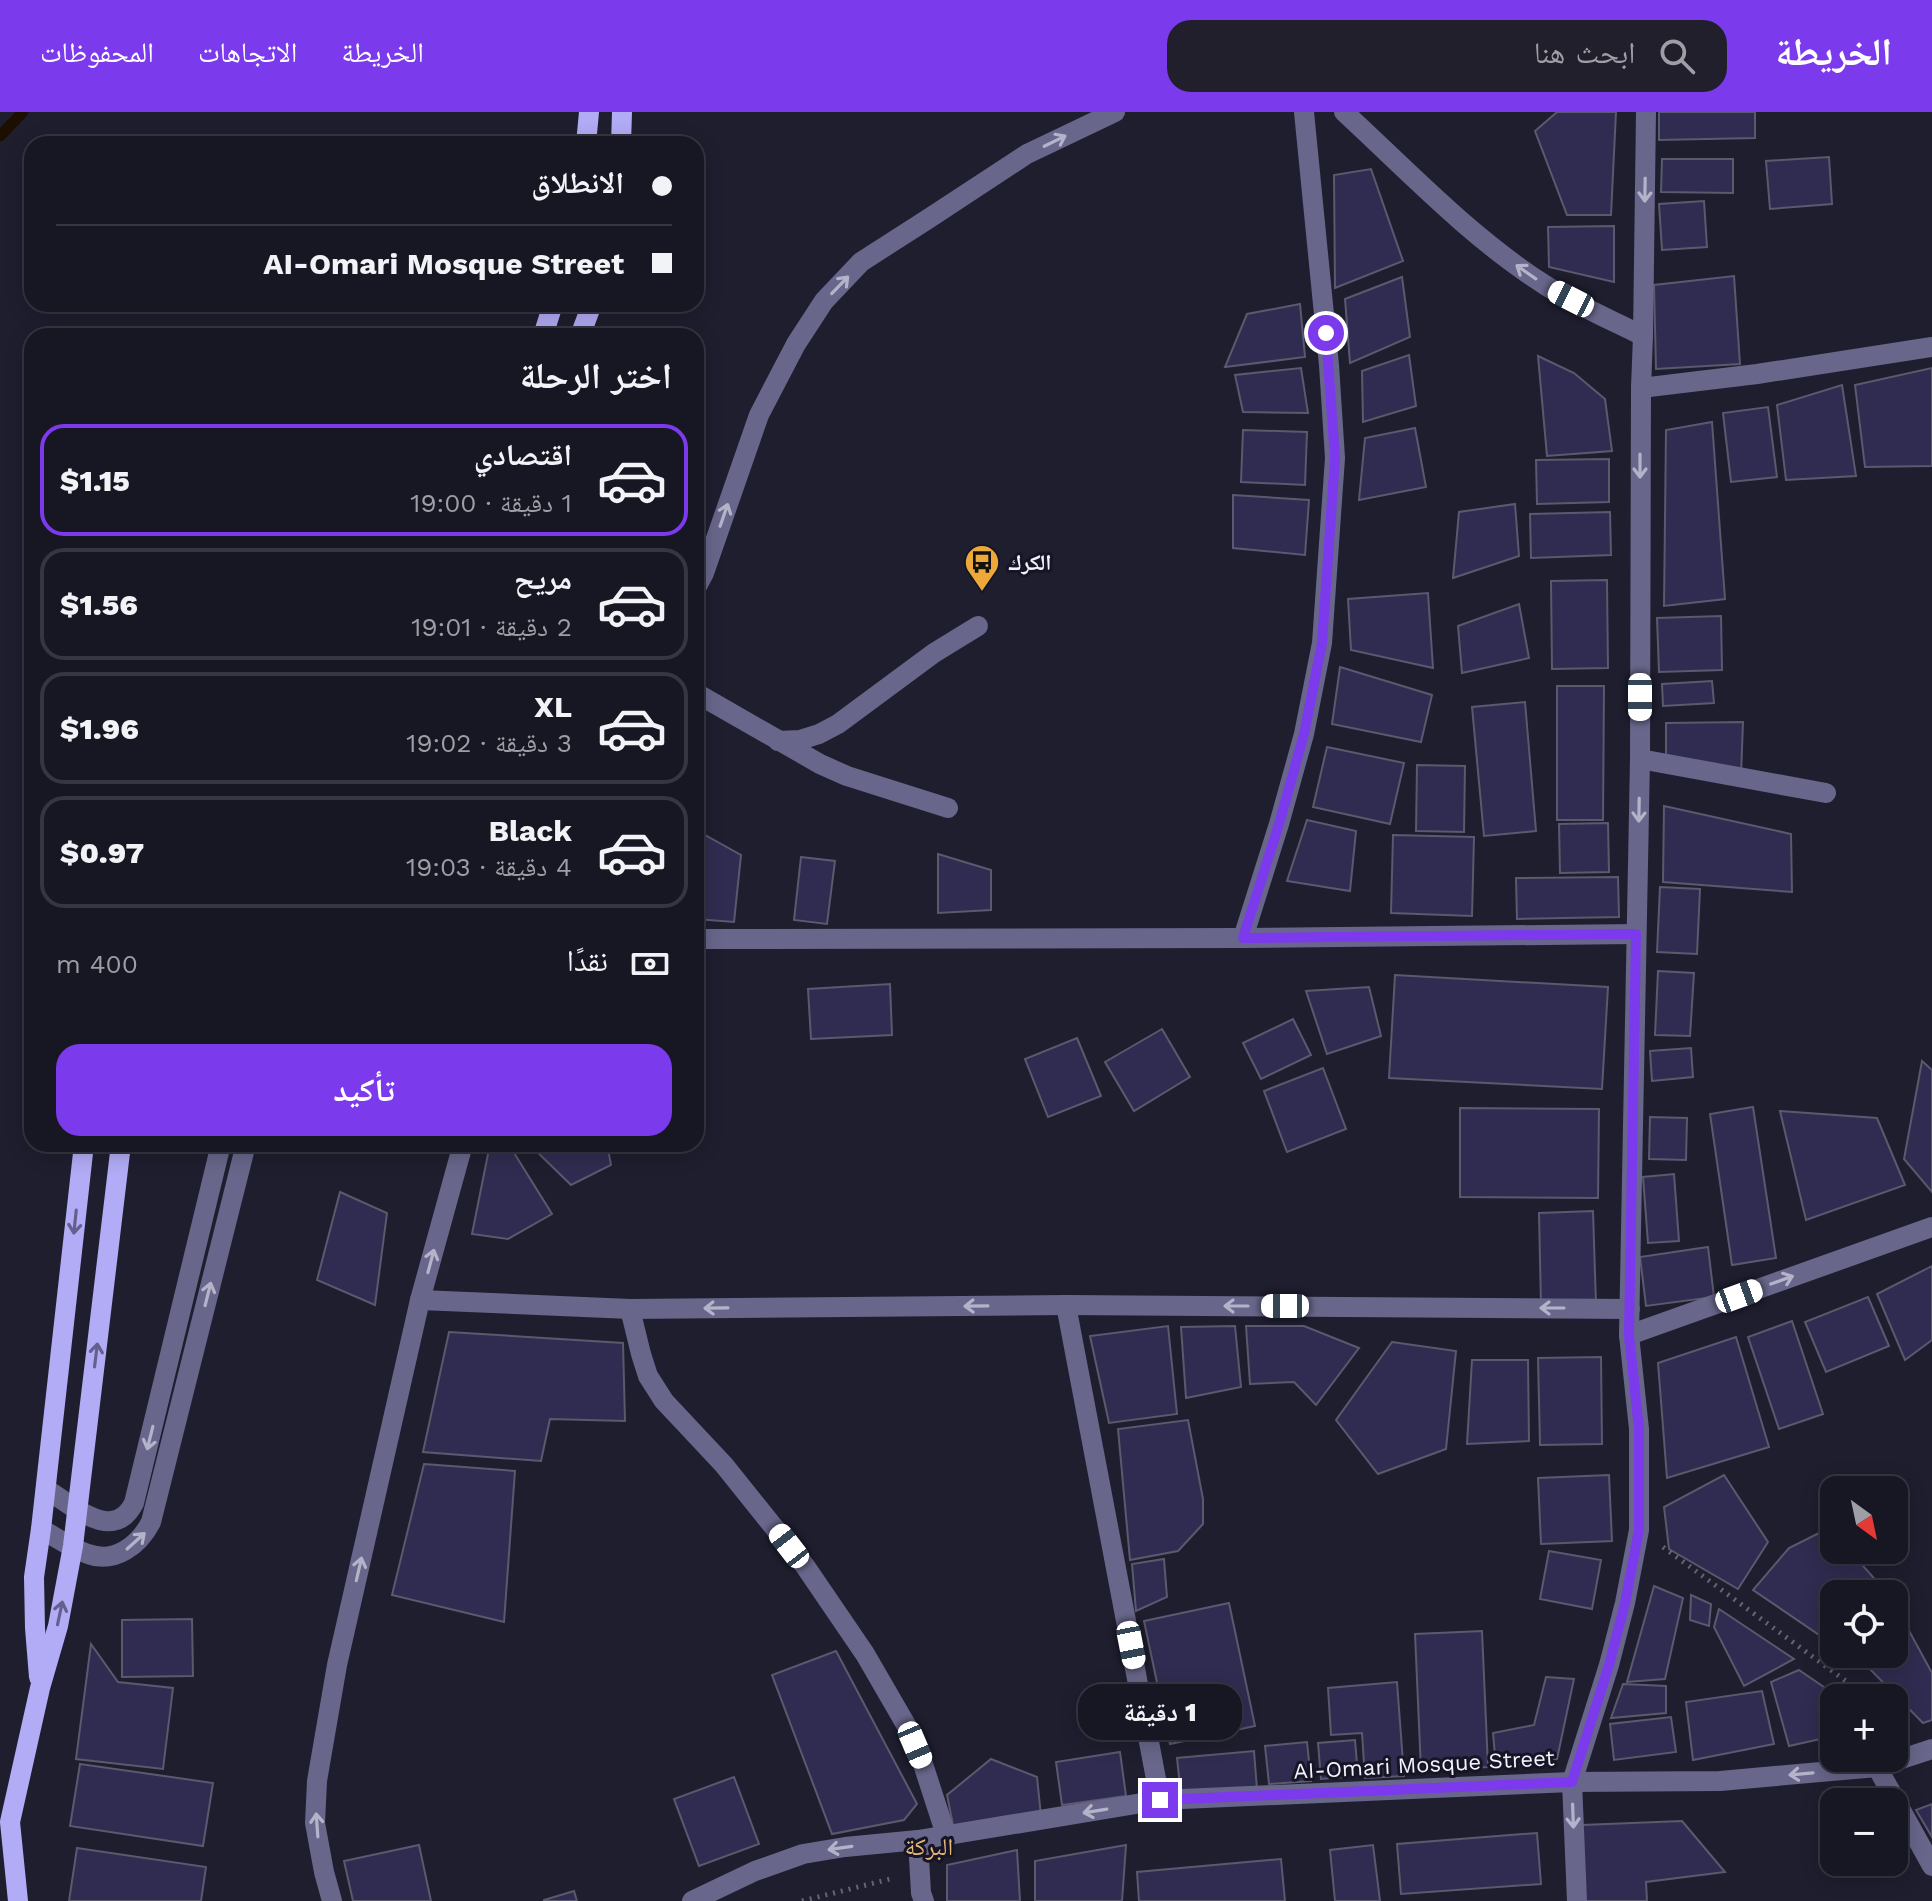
<!DOCTYPE html>
<html lang="ar">
<meta charset="utf-8">
<style>
:root{--surface:#171623;--page:#201f2b;--text:#f1f3f6;--muted:#9e9fa6;--line:#363541;--accent:#7c3aed}
body{margin:0;font-family:"Work Sans","Noto Naskh Arabic",sans-serif;background:var(--page);color:var(--text);direction:rtl;height:100vh;display:flex;flex-direction:column;font-size:30px;white-space:nowrap}
*{box-sizing:border-box;margin:0}
p{font-size:26px;color:var(--muted)}
.icon{flex:none;width:44px;height:44px;fill:none;stroke:currentColor;stroke-width:2;stroke-linecap:round;stroke-linejoin:round}
.map{position:relative;flex:1;overflow:hidden;direction:ltr}
.panel{position:absolute;left:24px;top:216px;width:680px;height:824px;display:flex;flex-direction:column;background:var(--surface);border-radius:24px;box-shadow:0 4px 20px #0003,0 0 0 2px var(--line);direction:rtl}
.panel>*{flex:none}
.top-card{position:absolute;left:24px;top:24px;width:680px;height:176px;border-radius:24px;box-shadow:0 4px 20px #0003,0 0 0 2px var(--line);direction:rtl;display:grid;align-content:center;height:176px;padding:0 32px;background:var(--surface)}
.needle{width:52px;rotate:147deg}
.controls{position:absolute;left:1820px;top:1364px;display:grid;gap:16px}
.controls a{display:grid;place-items:center;width:88px;height:88px;border-radius:16px;background:var(--surface);box-shadow:0 4px 20px #0003,0 0 0 2px var(--line);font-size:40px}
.end{position:absolute;width:36px;height:36px;margin:-18px;border:10px solid #7c3aed;background:#fff;box-shadow:0 0 0 4px #fff}
.from{border-radius:50%}
.bubble{position:absolute;height:56px;border-radius:24px;background:var(--surface);box-shadow:0 4px 20px #0003,0 0 0 2px var(--line);font-size:26px;font-weight:800;line-height:56px;text-align:center;direction:rtl}
.car{position:absolute;width:24px;height:48px;margin:-24px -12px;border-radius:10px;box-shadow:0 0 6px 2px #0007;background:linear-gradient(#fff 24%,#345 0 40%,#fff 0 76%,#345 0 86%,#fff 0)}
.top-card b{display:flex;align-items:center;gap:28px;height:76px;font-size:30px}
.top-card b+b{border-top:2px solid var(--line)}
.top-card i{width:20px;height:20px;background:var(--text)}
ul{padding:0;list-style:none}
li{display:flex;align-items:center;gap:24px;height:112px;margin:0 16px 12px;padding:0 16px;border:4px solid var(--line);border-radius:24px}
li div{flex:1}
li b{display:block;font-size:30px}
li em{font-style:normal;font-weight:800}
li.active{border-color:var(--accent)}
li>.icon{width:72px;height:72px;stroke-width:1.5}
h2{padding:0 32px;font-size:36px;line-height:96px}
.pay{display:flex;align-items:center;gap:20px;height:88px;padding:0 32px;font-size:30px}
.pay p{margin-inline-start:auto}
.action{display:flex;gap:16px;margin-top:auto;padding:16px 32px}
.action a{flex:1;height:92px;border-radius:24px;background:var(--accent);color:#fff;font-size:32px;font-weight:800;line-height:92px;text-align:center}
header{display:flex;align-items:center;gap:48px;box-sizing:border-box;height:112px;padding:0 40px;background:var(--accent);color:#fff}
header strong{font-size:38px}
nav{display:flex;gap:44px;margin-inline-start:auto;font-size:28px}
.search{width:560px;height:72px;background:var(--page);display:flex;align-items:center;gap:20px;box-sizing:border-box;padding:0 28px;border-radius:24px;color:var(--muted);font-size:30px}
.map>svg:first-child{display:block}
.lines{fill:none;stroke-linecap:round;stroke-linejoin:round}
.stream{stroke:#1c0f00;stroke-width:11}
.building{fill:#302c51;stroke:#5a596d;stroke-width:2}
.path{stroke:#656474;stroke-width:5;stroke-dasharray:2 6;stroke-linecap:butt}
.minor{stroke:#68668a;stroke-width:20}
.major{stroke:#b2acf6;stroke-width:20}
.oneway{stroke:#b4b3ca}
.oneway2{stroke:#64608e}
.route{stroke:#7c3aed;stroke-width:10}
.labels{text-anchor:middle;stroke-width:6;stroke-linejoin:round;paint-order:stroke}
.poi-label{font-size:22px;font-weight:bold;fill:#f3f2fe;stroke:#161525;text-anchor:start}
.street-label{font-size:22px;fill:#f3f2fe;stroke:#161525}
.neighbourhood-label{font-size:24px;fill:#e8b976;stroke:#161525}
</style>
<header>
<strong>الخريطة</strong>
<div class="search"><svg class="icon" aria-label="search" viewBox="0 0 24 24"><circle cx="10" cy="10" r="6"/><path d="M15 15l6 6"/></svg>ابحث هنا</div>
<nav><a>الخريطة</a><a>الاتجاهات</a><a>المحفوظات</a></nav>
</header>
<div class="map">
<svg width="1932" height="1789" viewBox="0 0 1932 1789">
<rect width="100%" height="100%" fill="#1f1e2f"/>
<g class="lines">
<!-- stream -->
<polyline class="stream" points="0,24 23,0"/>
</g>
<!-- building -->
<g class="building">
<polygon points="1557,0 1616,0 1611,103 1567,103 1535,19"/>
<polygon points="1659,0 1755,0 1755,26 1659,28"/>
<polygon points="1829,45 1832,92 1770,97 1766,49"/>
<polygon points="1662,47 1733,47 1733,81 1661,80"/>
<polygon points="1371,57 1403,149 1335,176 1334,63"/>
<polygon points="1704,89 1707,135 1662,138 1659,92"/>
<polygon points="1614,114 1614,170 1549,155 1548,115"/>
<polygon points="1734,164 1740,252 1656,257 1654,173"/>
<polygon points="1402,165 1410,225 1350,251 1345,187"/>
<polygon points="1300,192 1305,245 1225,255 1247,202"/>
<polygon points="1409,243 1416,294 1363,310 1362,259"/>
<polygon points="1538,244 1574,261 1605,287 1612,339 1547,344"/>
<polygon points="1301,256 1308,301 1243,300 1235,263"/>
<polygon points="1932,256 1932,354 1865,355 1855,273"/>
<polygon points="1842,273 1856,364 1786,368 1777,293"/>
<polygon points="1768,295 1777,365 1731,370 1723,301"/>
<polygon points="1712,310 1725,487 1664,494 1666,318"/>
<polygon points="1415,316 1426,375 1359,388 1365,326"/>
<polygon points="1243,318 1307,320 1305,373 1241,370"/>
<polygon points="1609,347 1609,390 1537,392 1536,348"/>
<polygon points="1233,383 1309,388 1305,443 1233,436"/>
<polygon points="1515,392 1519,444 1453,466 1459,400"/>
<polygon points="1610,400 1611,443 1531,446 1530,402"/>
<polygon points="1607,468 1608,556 1552,557 1551,469"/>
<polygon points="1428,481 1433,556 1351,538 1348,487"/>
<polygon points="1519,492 1529,546 1462,561 1458,514"/>
<polygon points="1721,504 1722,558 1659,560 1657,506"/>
<polygon points="1340,555 1432,583 1421,630 1332,612"/>
<polygon points="1712,569 1714,591 1663,594 1662,572"/>
<polygon points="1557,574 1604,574 1603,708 1557,708"/>
<polygon points="1525,590 1536,719 1484,724 1472,595"/>
<polygon points="1743,610 1741,664 1666,645 1666,611"/>
<polygon points="1327,635 1404,651 1390,712 1313,695"/>
<polygon points="1417,653 1465,654 1464,720 1416,719"/>
<polygon points="1664,694 1791,722 1792,780 1663,770"/>
<polygon points="1307,708 1356,719 1350,779 1287,769"/>
<polygon points="1608,711 1609,760 1560,761 1559,712"/>
<polygon points="696,718 741,743 734,810 696,807"/>
<polygon points="1393,723 1474,725 1472,804 1391,801"/>
<polygon points="938,742 991,758 991,798 938,801"/>
<polygon points="801,745 835,749 827,812 794,808"/>
<polygon points="1618,765 1619,805 1517,807 1516,766"/>
<polygon points="1660,775 1700,777 1697,842 1657,840"/>
<polygon points="1658,859 1694,861 1690,924 1655,923"/>
<polygon points="1395,863 1608,875 1602,977 1389,966"/>
<polygon points="890,872 892,923 811,927 808,877"/>
<polygon points="1369,875 1381,924 1327,942 1306,879"/>
<polygon points="1293,907 1311,943 1261,967 1243,931"/>
<polygon points="1162,917 1190,965 1134,999 1105,950"/>
<polygon points="1077,926 1101,984 1048,1005 1025,947"/>
<polygon points="1691,936 1693,965 1652,969 1650,939"/>
<polygon points="1922,949 1932,958 1932,1080 1904,1047"/>
<polygon points="1323,956 1346,1017 1287,1040 1264,979"/>
<polygon points="1753,995 1776,1146 1732,1153 1710,1002"/>
<polygon points="1460,996 1599,997 1598,1086 1460,1085"/>
<polygon points="1780,999 1877,1006 1905,1073 1806,1108"/>
<polygon points="1650,1005 1687,1006 1686,1048 1649,1047"/>
<polygon points="490,1032 501,1032 511,1036 552,1102 508,1127 472,1122"/>
<polygon points="529,1032 607,1032 611,1053 571,1073"/>
<polygon points="1674,1062 1679,1129 1648,1131 1643,1065"/>
<polygon points="340,1080 387,1101 375,1193 317,1168"/>
<polygon points="1593,1099 1596,1192 1541,1194 1539,1101"/>
<polygon points="1708,1135 1714,1185 1646,1194 1640,1145"/>
<polygon points="1932,1154 1932,1228 1905,1248 1877,1182"/>
<polygon points="1868,1185 1889,1234 1826,1260 1805,1210"/>
<polygon points="1792,1209 1823,1302 1779,1317 1748,1225"/>
<polygon points="1168,1214 1177,1302 1109,1311 1090,1224"/>
<polygon points="1235,1214 1241,1275 1186,1286 1181,1215"/>
<polygon points="1246,1214 1304,1214 1359,1236 1316,1293 1294,1270 1250,1272"/>
<polygon points="449,1220 623,1231 625,1309 550,1307 541,1349 423,1340"/>
<polygon points="1736,1225 1769,1335 1667,1366 1658,1251"/>
<polygon points="1392,1230 1456,1239 1446,1337 1378,1362 1336,1308"/>
<polygon points="1601,1245 1602,1332 1540,1333 1538,1246"/>
<polygon points="1472,1248 1528,1248 1529,1329 1467,1332"/>
<polygon points="1188,1308 1203,1387 1203,1412 1178,1439 1130,1448 1118,1317"/>
<polygon points="424,1352 515,1359 504,1510 392,1483"/>
<polygon points="1609,1363 1612,1429 1541,1432 1538,1366"/>
<polygon points="1724,1363 1768,1430 1738,1477 1669,1437 1664,1395"/>
<polygon points="1829,1416 1834,1421 1834,1438 1849,1438 1888,1482 1834,1482 1834,1533 1753,1478 1789,1436"/>
<polygon points="1549,1439 1601,1448 1592,1497 1540,1487"/>
<polygon points="1164,1447 1167,1485 1136,1499 1132,1452"/>
<polygon points="1654,1474 1683,1486 1665,1567 1627,1570"/>
<polygon points="1691,1483 1711,1492 1709,1514 1690,1508"/>
<polygon points="1229,1491 1255,1614 1170,1632 1144,1509"/>
<polygon points="1719,1497 1794,1547 1744,1574 1714,1515"/>
<polygon points="1900,1502 1932,1561 1932,1608 1923,1611 1859,1546 1863,1542 1894,1542 1894,1508"/>
<polygon points="192,1507 193,1564 122,1565 122,1508"/>
<polygon points="1482,1519 1488,1655 1421,1658 1415,1522"/>
<polygon points="91,1532 118,1570 173,1576 163,1657 76,1647"/>
<polygon points="836,1539 917,1692 904,1708 832,1722 772,1563"/>
<polygon points="1799,1558 1840,1586 1834,1586 1834,1624 1789,1634 1771,1570"/>
<polygon points="1546,1565 1574,1567 1557,1647 1496,1655 1493,1621 1534,1613"/>
<polygon points="1397,1570 1404,1664 1365,1666 1362,1621 1331,1623 1328,1576"/>
<polygon points="1623,1572 1666,1574 1666,1601 1611,1606"/>
<polygon points="1762,1579 1774,1632 1693,1648 1686,1590"/>
<polygon points="1671,1605 1676,1640 1614,1648 1610,1612"/>
<polygon points="1355,1628 1358,1664 1321,1667 1318,1631"/>
<polygon points="1307,1630 1311,1669 1269,1672 1265,1634"/>
<polygon points="1254,1639 1257,1677 1181,1683 1177,1646"/>
<polygon points="1120,1640 1126,1684 1062,1693 1056,1650"/>
<polygon points="991,1647 1037,1665 1041,1704 954,1718 947,1683"/>
<polygon points="80,1652 213,1671 203,1734 70,1714"/>
<polygon points="734,1665 759,1732 699,1754 674,1687"/>
<polygon points="1932,1692 1932,1725 1916,1698"/>
<polygon points="1682,1709 1725,1760 1646,1770 1647,1789 1585,1789 1582,1713"/>
<polygon points="1537,1721 1541,1772 1401,1782 1397,1732"/>
<polygon points="419,1733 431,1789 353,1789 344,1749"/>
<polygon points="1126,1733 1122,1789 1035,1789 1035,1749"/>
<polygon points="1373,1733 1380,1789 1335,1789 1330,1738"/>
<polygon points="77,1736 206,1755 201,1789 69,1789"/>
<polygon points="1017,1738 1020,1789 947,1789 947,1753"/>
<polygon points="1281,1747 1285,1789 1139,1789 1137,1760"/>
<polygon points="574,1779 577,1789 544,1789 544,1788"/>
</g>
<g class="lines">
<!-- path -->
<g class="path">
<polyline points="1663,1435 1869,1586"/>
<polyline points="1894,1604 1909,1615"/>
<polyline points="802,1789 894,1766"/>
</g>
<!-- minor -->
<g class="minor">
<path d="M1344 0C1408 59 1471 126 1545 173 1576 193 1611 208 1643 224"/>
<polyline points="1641,276 1757,262 1932,235"/>
<polyline points="696,476 704,461 759,303 796,232 824,189 861,150 928,107 1027,42 1115,0"/>
<polyline points="696,581 820,652 847,664 948,696"/>
<polyline points="778,629 800,628 819,622 838,612 934,541 978,514"/>
<polyline points="1640,647 1826,681"/>
<polyline points="1243,826 1279,712 1304,622 1322,531 1335,346 1329,253 1304,0"/>
<polyline points="696,827 1243,826 1636,822"/>
<polyline points="420,1188 630,1197 1066,1193 1630,1197"/>
<polyline points="1066,1193 1160,1688"/>
<polyline points="630,1197 641,1242 648,1264 664,1289 724,1353 805,1454 865,1542 909,1618 922,1649 946,1723"/>
<polyline points="1629,1223 1932,1115"/>
<path d="M46 1377C72 1393 113 1432 134 1391L221 1032"/>
<path d="M41 1417C56 1425 72 1437 88 1442 115 1452 139 1433 151 1410L246 1032"/>
<polyline points="1877,1655 1932,1754"/>
<polyline points="918,1728 921,1781 924,1789"/>
<polyline points="332,1789 324,1760 315,1711 317,1669 337,1553 420,1188 463,1032"/>
<polyline points="692,1789 755,1759 803,1742 845,1735 918,1728 1160,1688 1572,1670 1720,1669 1877,1655 1932,1637"/>
<polyline points="1577,1789 1572,1670 1609,1553 1625,1491 1639,1418 1639,1317 1629,1223 1640,647 1641,276 1643,224 1646,0"/>
</g>
<!-- major -->
<g class="major">
<polyline points="586,32 589,0"/>
<polyline points="621,32 622,0"/>
<polyline points="543,224 553,192"/>
<polyline points="580,224 592,192"/>
<polyline points="39,1565 35,1516 34,1465 41,1417 84,1032"/>
<polyline points="18,1789 10,1710 40,1576 58,1514 73,1434 121,1032"/>
</g>
</g>
<!-- one-way arrows -->
<defs><path id="oneway-shaft" d="M-6 0H5M1.5-3L5.5 0L1.5 3" fill="none" stroke-width="1.6" stroke-linecap="round" stroke-linejoin="round" transform="scale(2)"/></defs>
<g class="oneway">
<use href="#oneway-shaft" transform="translate(1055 29) rotate(-26)"/>
<use href="#oneway-shaft" transform="translate(1645 78) rotate(91)"/>
<use href="#oneway-shaft" transform="translate(1526 160) rotate(-145)"/>
<use href="#oneway-shaft" transform="translate(840 173) rotate(-46)"/>
<use href="#oneway-shaft" transform="translate(1640 354) rotate(90)"/>
<use href="#oneway-shaft" transform="translate(724 403) rotate(-71)"/>
<use href="#oneway-shaft" transform="translate(1639 698) rotate(91)"/>
<use href="#oneway-shaft" transform="translate(431 1149) rotate(-75)"/>
<use href="#oneway-shaft" transform="translate(1782 1168) rotate(-20)"/>
<use href="#oneway-shaft" transform="translate(208 1182) rotate(-76)"/>
<use href="#oneway-shaft" transform="translate(976 1194) rotate(179)"/>
<use href="#oneway-shaft" transform="translate(1236 1194) rotate(-180)"/>
<use href="#oneway-shaft" transform="translate(716 1196) rotate(179)"/>
<use href="#oneway-shaft" transform="translate(1552 1196) rotate(-180)"/>
<use href="#oneway-shaft" transform="translate(150 1326) rotate(104)"/>
<use href="#oneway-shaft" transform="translate(136 1429) rotate(-42)"/>
<use href="#oneway-shaft" transform="translate(359 1457) rotate(-77)"/>
<use href="#oneway-shaft" transform="translate(1801 1662) rotate(175)"/>
<use href="#oneway-shaft" transform="translate(1095 1699) rotate(171)"/>
<use href="#oneway-shaft" transform="translate(1573 1704) rotate(88)"/>
<use href="#oneway-shaft" transform="translate(317 1713) rotate(-94)"/>
<use href="#oneway-shaft" transform="translate(840 1736) rotate(172)"/>
</g>
<g class="oneway2">
<use href="#oneway-shaft" transform="translate(75 1110) rotate(96)"/>
<use href="#oneway-shaft" transform="translate(96 1243) rotate(-83)"/>
<use href="#oneway-shaft" transform="translate(60 1501) rotate(-78)"/>
</g>
<g class="lines">
<!-- route -->
<polyline class="route" points="1160,1688 1572,1670 1609,1553 1625,1491 1639,1418 1639,1317 1629,1223 1636,822 1243,826 1279,712 1304,622 1322,531 1335,346 1326,221"/>
</g>
<!-- icons -->
<defs>
<g id="bus-pin" transform="scale(1.8)"><path d="M0 17L-7.5 6A9.5 9.5 0 1 1 7.5 6Z" fill="#eca93a" stroke="#161525"/><path d="M-5-6H5V4H4V6H2V4H-2V6H-4V4H-5ZM-3.5-4V0h7V-4ZM-3.5 1.2v1.5H-2V1.2ZM2 1.2v1.5H3.5V1.2Z" fill="#111"/></g>
</defs>
<g fill-rule="evenodd">
<use href="#bus-pin" x="982" y="450"/>
</g>
<g class="labels">
<!-- poi labels -->
<g class="poi-label">
<text x="1008" y="458">الكرك</text>
</g>
<!-- street labels -->
<g class="street-label">
<text transform="translate(1424 1652) rotate(-3)" y="8">AI-Omari Mosque Street</text>
</g>
<!-- neighbourhood labels -->
<g class="neighbourhood-label">
<text x="929" y="1743">البركة</text>
</g>
</g>
</svg>
<div class="controls">
<a><svg class="needle" viewBox="-14 -14 28 28"><path d="M0-13l5 13h-10z" fill="#e53935"/><path d="M0 13l5-13h-10z" fill="#9e9fa6"/></svg></a>
<a><svg class="icon" aria-label="locate" viewBox="0 0 24 24"><circle cx="12" cy="12" r="6"/><path d="M12 2v4M12 18v4M2 12h4M18 12h4"/></svg></a>
<a>+</a>
<a>−</a>
</div>
<i class="end from" style="left:1326px;top:221px"></i>
<i class="end" style="left:1160px;top:1688px"></i>
<div class="bubble" style="left:1078px;top:1572px;width:164px">1 دقيقة</div>
<i class="car" style="left:1571px;top:187px;rotate:297deg"></i>
<i class="car" style="left:1640px;top:585px;rotate:180deg"></i>
<i class="car" style="left:1739px;top:1184px;rotate:70deg"></i>
<i class="car" style="left:1285px;top:1194px;rotate:270deg"></i>
<i class="car" style="left:789px;top:1434px;rotate:322deg"></i>
<i class="car" style="left:1131px;top:1533px;rotate:169deg"></i>
<i class="car" style="left:915px;top:1633px;rotate:157deg"></i>
<div class="top-card">
<b><i class="from"></i>الانطلاق</b>
<b><i></i>AI-Omari Mosque Street</b>
</div>
<section class="panel">
<h2>اختر الرحلة</h2>
<ul>
<li class="active"><svg class="icon" aria-label="car" viewBox="0 0 24 24"><path d="M5 17H2v-5l4-1 3-4h7l3 4 3 1v5h-3M9 17h6M6 11h13"/><circle cx="7" cy="17" r="2"/><circle cx="17" cy="17" r="2"/></svg><div><b>اقتصادي</b><p>1 دقيقة · 19:00</p></div><em>$1.15</em></li>
<li><svg class="icon" aria-label="car" viewBox="0 0 24 24"><path d="M5 17H2v-5l4-1 3-4h7l3 4 3 1v5h-3M9 17h6M6 11h13"/><circle cx="7" cy="17" r="2"/><circle cx="17" cy="17" r="2"/></svg><div><b>مريح</b><p>2 دقيقة · 19:01</p></div><em>$1.56</em></li>
<li><svg class="icon" aria-label="car" viewBox="0 0 24 24"><path d="M5 17H2v-5l4-1 3-4h7l3 4 3 1v5h-3M9 17h6M6 11h13"/><circle cx="7" cy="17" r="2"/><circle cx="17" cy="17" r="2"/></svg><div><b>XL</b><p>3 دقيقة · 19:02</p></div><em>$1.96</em></li>
<li><svg class="icon" aria-label="car" viewBox="0 0 24 24"><path d="M5 17H2v-5l4-1 3-4h7l3 4 3 1v5h-3M9 17h6M6 11h13"/><circle cx="7" cy="17" r="2"/><circle cx="17" cy="17" r="2"/></svg><div><b>Black</b><p>4 دقيقة · 19:03</p></div><em>$0.97</em></li>
</ul>
<div class="pay"><svg class="icon" aria-label="cash" viewBox="0 0 24 24"><path d="M3 7h18v10H3z"/><circle cx="12" cy="12" r="2"/></svg>نقدًا<p>400 m</p></div>
<div class="action"><a>تأكيد</a></div>
</section>
</div>
